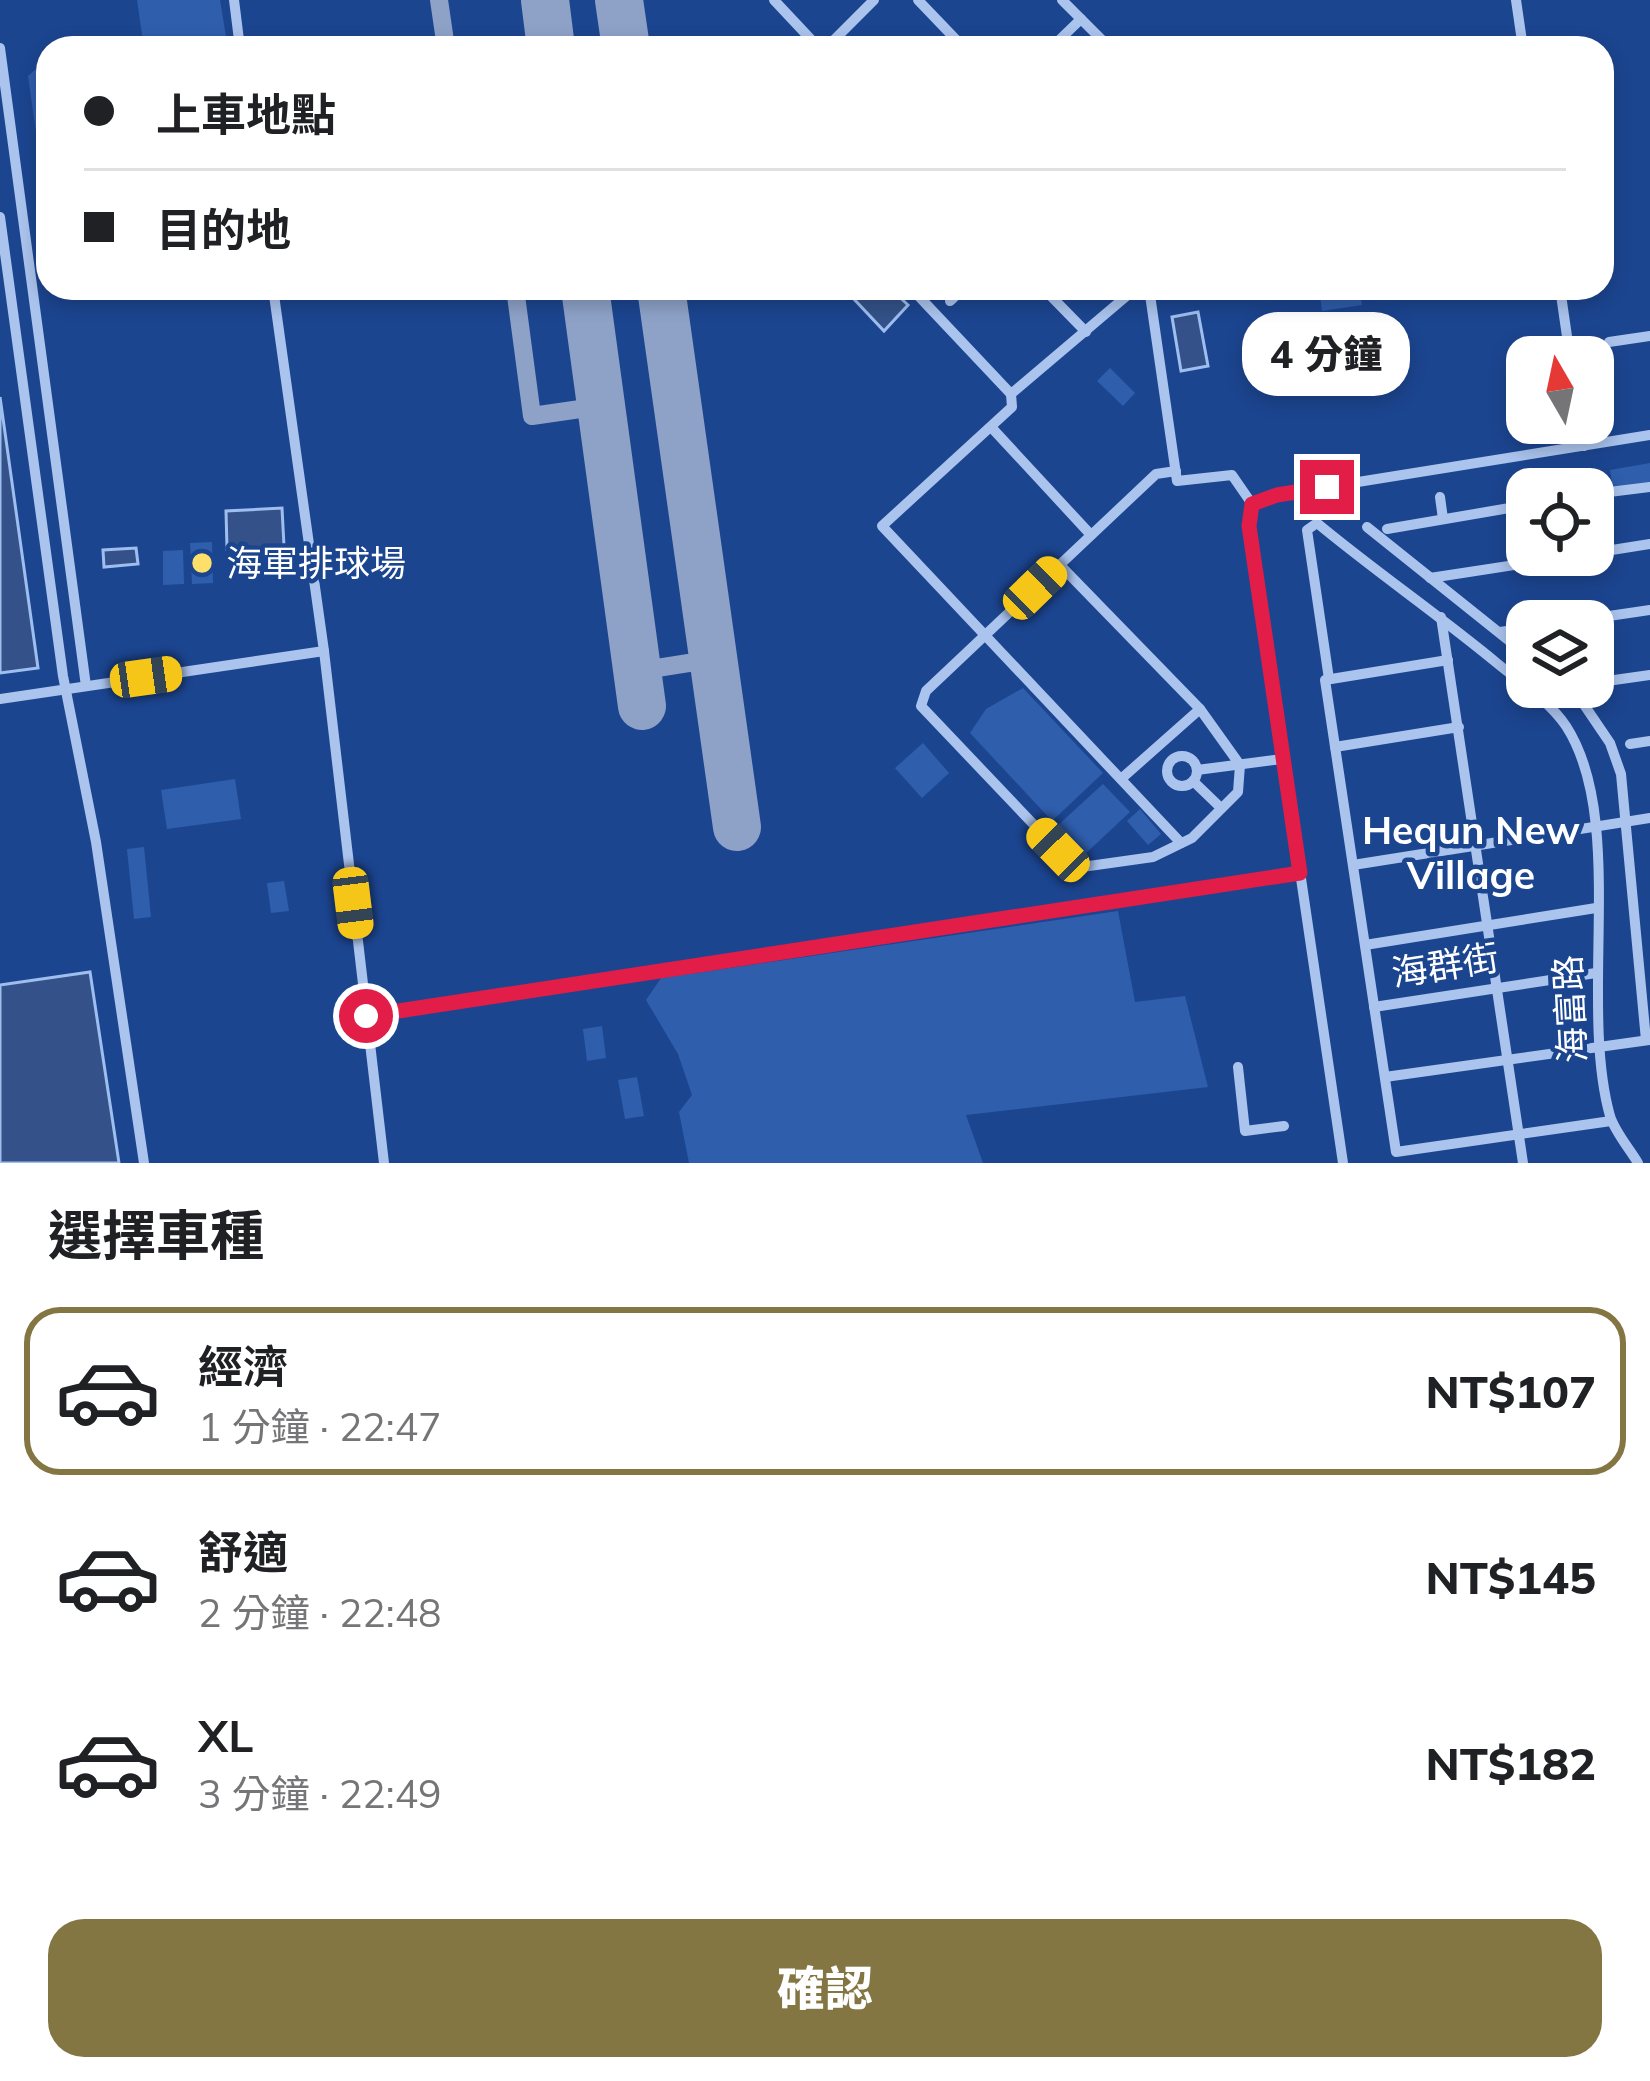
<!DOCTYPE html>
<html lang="zh-TW">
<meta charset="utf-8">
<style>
:root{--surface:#fff;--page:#f6f6f6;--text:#202124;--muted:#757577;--line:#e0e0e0;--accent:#847643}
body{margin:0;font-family:Mulish,"Noto Sans TC",sans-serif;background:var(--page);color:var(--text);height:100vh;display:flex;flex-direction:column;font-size:45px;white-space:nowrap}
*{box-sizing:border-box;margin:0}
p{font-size:39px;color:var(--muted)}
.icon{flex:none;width:66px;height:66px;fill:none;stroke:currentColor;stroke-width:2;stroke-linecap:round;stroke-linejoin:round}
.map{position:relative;height:1163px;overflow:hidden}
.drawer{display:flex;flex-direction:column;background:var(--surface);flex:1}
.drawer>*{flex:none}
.banner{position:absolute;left:36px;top:36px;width:1578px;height:264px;border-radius:36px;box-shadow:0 6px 18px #0003;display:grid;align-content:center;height:264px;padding:0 48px;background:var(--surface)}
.needle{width:78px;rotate:351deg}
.tools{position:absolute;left:1506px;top:336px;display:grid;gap:24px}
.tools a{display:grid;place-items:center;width:108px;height:108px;border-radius:24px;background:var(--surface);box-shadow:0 6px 18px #0003;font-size:60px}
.end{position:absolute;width:54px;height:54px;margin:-27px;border:15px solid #e11d48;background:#fff;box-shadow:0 0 0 6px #fff}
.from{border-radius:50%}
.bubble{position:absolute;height:84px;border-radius:36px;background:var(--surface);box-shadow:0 6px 18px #0003;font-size:39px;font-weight:800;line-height:84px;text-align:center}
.car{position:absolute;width:36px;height:72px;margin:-36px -18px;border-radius:15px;box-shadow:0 0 9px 3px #0007;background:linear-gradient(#f5c518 24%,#345 0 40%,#f5c518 0 76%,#345 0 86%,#f5c518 0)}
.banner b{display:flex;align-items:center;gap:42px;height:114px;font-size:45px}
.banner b+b{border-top:3px solid var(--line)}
.banner i{width:30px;height:30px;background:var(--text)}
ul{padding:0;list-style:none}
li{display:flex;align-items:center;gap:36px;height:168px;margin:0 24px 18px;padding:0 24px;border:6px solid transparent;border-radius:36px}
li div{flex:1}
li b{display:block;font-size:45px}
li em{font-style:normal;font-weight:800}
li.current{border-color:var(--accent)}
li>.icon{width:108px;height:108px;stroke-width:1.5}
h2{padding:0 48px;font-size:54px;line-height:144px}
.cta{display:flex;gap:24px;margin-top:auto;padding:24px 48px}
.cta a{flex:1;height:138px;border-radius:36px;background:var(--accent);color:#fff;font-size:48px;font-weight:800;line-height:138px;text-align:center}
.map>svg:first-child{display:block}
.green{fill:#2f5ead}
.water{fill:#345289;stroke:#9ebef0;stroke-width:3}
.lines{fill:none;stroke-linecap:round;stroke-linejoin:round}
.taxiway{stroke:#8ea2c8;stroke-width:18}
.runway{stroke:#8ea2c8;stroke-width:48}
.minor{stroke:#abc4ee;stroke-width:10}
.route{stroke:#e11d48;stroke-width:15}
.poi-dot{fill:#fedf69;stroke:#1c4590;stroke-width:4.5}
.labels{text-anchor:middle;stroke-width:9;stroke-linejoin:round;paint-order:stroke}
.poi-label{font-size:36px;fill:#fff;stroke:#1c4590;text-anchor:start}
.street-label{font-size:36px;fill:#fff;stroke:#1c4590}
.neighbourhood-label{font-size:39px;font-weight:bold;fill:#fff;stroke:#1c4590}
</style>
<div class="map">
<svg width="1650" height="1163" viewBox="0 0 1650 1163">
<rect width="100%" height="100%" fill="#1c4590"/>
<!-- green -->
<g class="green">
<polygon points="137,0 220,0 228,48 144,48"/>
<polygon points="43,63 48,63 48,166 40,160 28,76"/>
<polygon points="1319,288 1359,288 1362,305 1322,311"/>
<polygon points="1110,368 1135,393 1123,406 1097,381"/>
<polygon points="1650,463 1650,484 1613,489 1610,470"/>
<polygon points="212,542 213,583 192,584 190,543"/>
<polygon points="183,550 184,584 163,585 163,551"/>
<polygon points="1023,688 1103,773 1052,821 970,733 986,709"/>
<polygon points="923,743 949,773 922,798 895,768"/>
<polygon points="235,779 241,819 167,829 161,790"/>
<polygon points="1103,784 1130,812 1084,855 1057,826"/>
<polygon points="1140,809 1161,834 1148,845 1127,821"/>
<polygon points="144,847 151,917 134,919 127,849"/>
<polygon points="284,881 289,911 271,913 267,883"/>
<polygon points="1118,911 1135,1002 1185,996 1208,1087 966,1115 983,1163 689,1163 679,1112 692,1095 678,1054 646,1000 661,978"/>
<polygon points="602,1026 606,1058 587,1061 583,1029"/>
<polygon points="637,1077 644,1116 625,1119 618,1080"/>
</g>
<!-- water -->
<g class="water">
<polygon points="864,288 890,288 908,305 884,331 853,298"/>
<polygon points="1198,312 1208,366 1181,371 1172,317"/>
<polygon points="0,397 38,668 0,673"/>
<polygon points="282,508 284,546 227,549 226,511"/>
<polygon points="136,548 138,564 104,567 103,550"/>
<polygon points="90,972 119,1163 0,1163 0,985"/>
</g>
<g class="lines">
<!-- taxiway -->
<g class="taxiway">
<polyline points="439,0 445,41"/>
<polyline points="515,288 532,416 601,406"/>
<polyline points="638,671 714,659"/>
</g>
<!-- runway -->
<g class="runway">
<polyline points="545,0 551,48"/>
<polyline points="619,0 626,48"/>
<polyline points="585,288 642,706"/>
<polyline points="661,288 737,827"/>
</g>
<!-- minor -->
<g class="minor">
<polyline points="234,0 240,48"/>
<polyline points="774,0 819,48"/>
<polyline points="918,0 964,48"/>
<polyline points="1062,0 1110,48"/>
<polyline points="1516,0 1523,48"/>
<polyline points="0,48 86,686"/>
<polyline points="826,48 874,0"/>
<polyline points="1051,48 1081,19"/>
<polyline points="0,217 63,676 96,842 144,1163"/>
<polyline points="273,288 324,651 384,1163"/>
<polyline points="911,288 1011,394"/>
<polyline points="1043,288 1086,332"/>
<polyline points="1136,288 1011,394 1012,407 882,526 1181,843"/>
<polyline points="1149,288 1177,481 1232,475 1252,504"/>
<polyline points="1560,288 1570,357"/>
<polyline points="950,301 964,288"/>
<polyline points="1609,342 1650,336"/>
<polyline points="1580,423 1584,446"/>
<polyline points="991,427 1091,535"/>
<polyline points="1593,494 1650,487"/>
<polyline points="1440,497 1443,519"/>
<polyline points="1367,527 1527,655"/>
<polyline points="1387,529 1527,505"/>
<polyline points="1593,553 1650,544"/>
<polyline points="1059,564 1200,709 1240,765 1238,792 1192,838 1153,857 1075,868 921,706 926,691 1156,474 1176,471"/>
<polyline points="1430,578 1580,555"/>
<polyline points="1441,617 1523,1163"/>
<polyline points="1575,621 1650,610"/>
<polyline points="1500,632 1527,628"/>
<polyline points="1448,660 1325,680 1396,1152 1611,1121"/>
<path d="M1329 679 1307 530 1317 523C1376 572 1439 615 1498 664 1521 683 1549 701 1566 726 1627 820 1578 1001 1610 1116 1615 1132 1629 1148 1638 1163"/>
<polyline points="1593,683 1650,675"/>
<polyline points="1572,687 1610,743 1621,774 1646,1040"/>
<polyline points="0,699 324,651"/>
<polyline points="1630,744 1650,741"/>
<polyline points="1335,747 1459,727"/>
<circle cx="1182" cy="771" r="15"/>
<polyline points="1197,770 1282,759"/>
<polyline points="1121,779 1200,709"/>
<polyline points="1193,781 1220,807"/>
<polyline points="1353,865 1650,818"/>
<polyline points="1365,945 1596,908"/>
<polyline points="1374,1007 1596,973"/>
<polyline points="366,1016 1300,873"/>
<polyline points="1238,1067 1245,1131 1284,1126"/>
<polyline points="1385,1077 1649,1040"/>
<polyline points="1343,1163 1249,526 1252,504 1277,495 1650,435"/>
</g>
</g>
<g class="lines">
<!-- route -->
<polyline class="route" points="366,1016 1300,873 1249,526 1252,504 1277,495 1327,487"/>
</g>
<!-- markers -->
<circle class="poi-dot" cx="202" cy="563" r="12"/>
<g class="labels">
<!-- poi labels -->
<g class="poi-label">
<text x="226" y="576">海軍排球場</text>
</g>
<!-- street labels -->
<g class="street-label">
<text transform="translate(1445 965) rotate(-9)" y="13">海群街</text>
<text transform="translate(1570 1009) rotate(-93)" y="13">海富路</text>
</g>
<!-- neighbourhood labels -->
<g class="neighbourhood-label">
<text x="1471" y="844">Hequn New<tspan x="1471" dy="45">Village</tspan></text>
</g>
</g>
</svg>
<div class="tools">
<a><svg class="needle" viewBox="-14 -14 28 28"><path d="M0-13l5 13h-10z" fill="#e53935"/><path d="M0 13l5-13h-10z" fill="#757577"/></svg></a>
<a><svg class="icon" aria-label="locate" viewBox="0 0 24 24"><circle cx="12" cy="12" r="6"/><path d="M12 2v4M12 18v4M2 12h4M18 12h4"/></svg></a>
<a><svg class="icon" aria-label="layers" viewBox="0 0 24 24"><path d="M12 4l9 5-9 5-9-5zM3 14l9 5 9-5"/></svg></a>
</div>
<i class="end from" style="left:366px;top:1016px"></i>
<i class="end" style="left:1327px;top:487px"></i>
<div class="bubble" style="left:1242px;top:312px;width:168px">4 分鐘</div>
<i class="car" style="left:1035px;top:588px;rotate:46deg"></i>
<i class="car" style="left:146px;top:677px;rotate:82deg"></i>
<i class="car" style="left:1058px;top:850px;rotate:316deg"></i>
<i class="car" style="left:353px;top:903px;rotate:173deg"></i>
<div class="banner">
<b><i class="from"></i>上車地點</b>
<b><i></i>目的地</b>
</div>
</div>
<section class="drawer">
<h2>選擇車種</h2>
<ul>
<li class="current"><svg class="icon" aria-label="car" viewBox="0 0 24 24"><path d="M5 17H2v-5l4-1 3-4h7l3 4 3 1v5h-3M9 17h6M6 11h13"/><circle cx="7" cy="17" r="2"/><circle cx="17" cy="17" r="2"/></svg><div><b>經濟</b><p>1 分鐘 · 22:47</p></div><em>NT$107</em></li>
<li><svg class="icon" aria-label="car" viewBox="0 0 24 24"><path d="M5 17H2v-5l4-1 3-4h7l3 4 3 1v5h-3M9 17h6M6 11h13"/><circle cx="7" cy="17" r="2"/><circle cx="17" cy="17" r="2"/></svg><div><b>舒適</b><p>2 分鐘 · 22:48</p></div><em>NT$145</em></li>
<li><svg class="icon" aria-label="car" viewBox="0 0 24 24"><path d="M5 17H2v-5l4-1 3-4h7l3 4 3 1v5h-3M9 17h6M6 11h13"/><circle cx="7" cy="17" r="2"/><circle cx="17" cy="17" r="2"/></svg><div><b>XL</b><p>3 分鐘 · 22:49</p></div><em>NT$182</em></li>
</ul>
<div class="cta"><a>確認</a></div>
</section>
